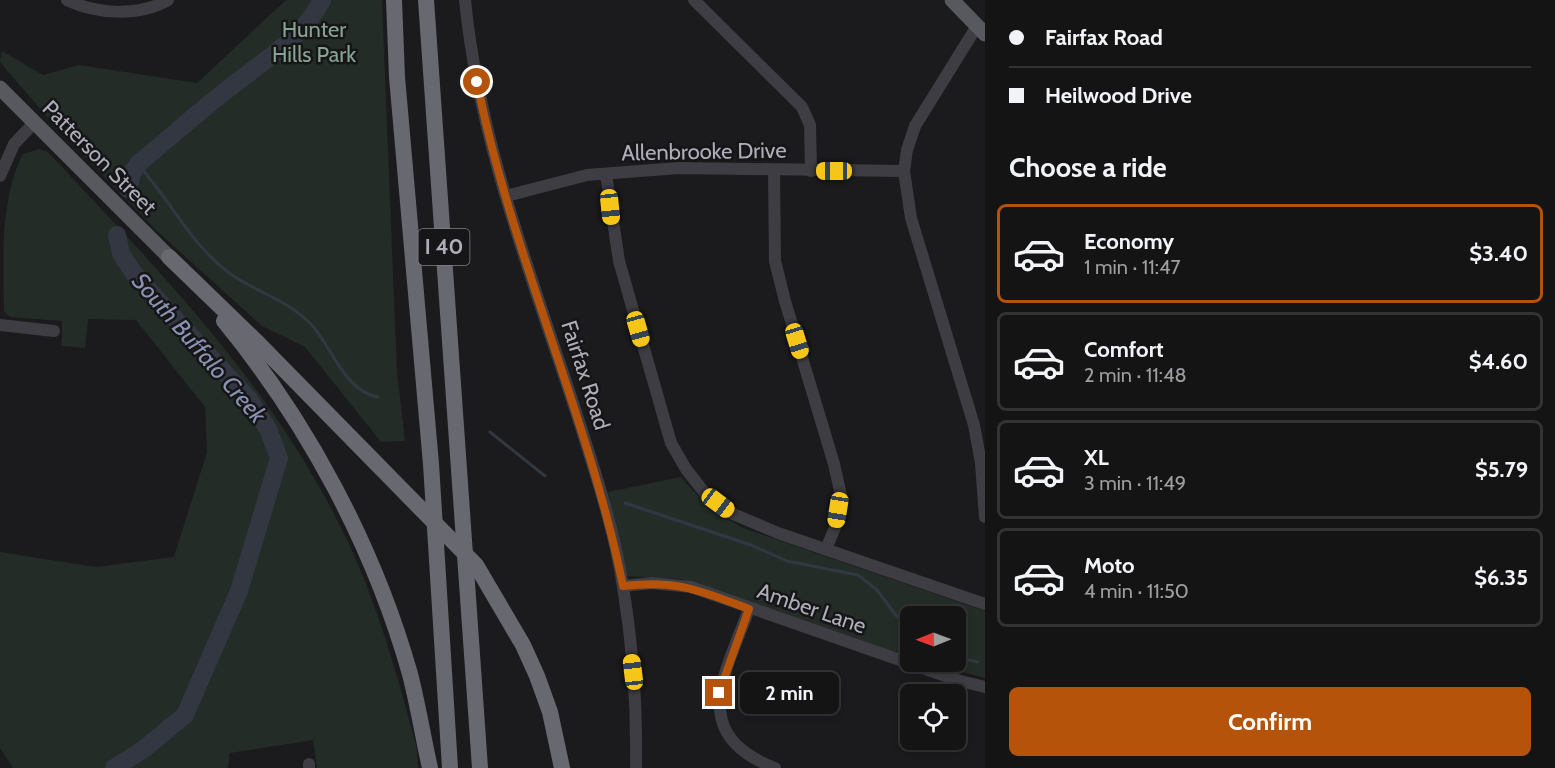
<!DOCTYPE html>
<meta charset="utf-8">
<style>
:root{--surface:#141415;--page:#212122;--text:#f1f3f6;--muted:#9d9ea0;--line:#333334;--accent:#b45309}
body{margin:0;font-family:Cabin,sans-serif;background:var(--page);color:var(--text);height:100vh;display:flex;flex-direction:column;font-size:22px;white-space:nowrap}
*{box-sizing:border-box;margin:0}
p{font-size:20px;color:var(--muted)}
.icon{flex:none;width:33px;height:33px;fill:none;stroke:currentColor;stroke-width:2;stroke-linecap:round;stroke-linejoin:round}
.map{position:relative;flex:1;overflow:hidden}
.side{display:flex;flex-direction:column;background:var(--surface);width:570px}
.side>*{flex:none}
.top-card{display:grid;align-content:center;height:132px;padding:0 24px;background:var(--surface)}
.needle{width:39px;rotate:269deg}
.buttons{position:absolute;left:900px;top:606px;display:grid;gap:12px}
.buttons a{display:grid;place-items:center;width:66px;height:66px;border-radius:9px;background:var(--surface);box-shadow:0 3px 9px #0003,0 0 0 2px var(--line);font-size:30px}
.end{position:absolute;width:27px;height:27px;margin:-14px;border:8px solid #b45309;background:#fff;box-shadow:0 0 0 3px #fff}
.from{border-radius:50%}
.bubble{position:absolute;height:42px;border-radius:9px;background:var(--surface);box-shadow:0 3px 9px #0003,0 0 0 2px var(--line);font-size:20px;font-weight:700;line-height:42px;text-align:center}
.car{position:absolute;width:18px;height:36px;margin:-18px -9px;border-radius:8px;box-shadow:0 0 4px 2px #0007;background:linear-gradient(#f5c518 24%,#345 0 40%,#f5c518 0 76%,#345 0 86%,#f5c518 0)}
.top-card b{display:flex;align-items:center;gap:21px;height:57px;font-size:22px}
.top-card b+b{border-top:2px solid var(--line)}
.top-card i{width:15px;height:15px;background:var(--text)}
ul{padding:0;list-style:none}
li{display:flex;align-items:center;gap:18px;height:99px;margin:0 12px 9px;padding:0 12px;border:3px solid var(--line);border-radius:9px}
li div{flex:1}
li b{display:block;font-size:22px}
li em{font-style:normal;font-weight:700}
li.selected{border-color:var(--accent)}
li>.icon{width:54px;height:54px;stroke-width:1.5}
h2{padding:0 24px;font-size:27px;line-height:72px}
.primary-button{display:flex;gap:12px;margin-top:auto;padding:12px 24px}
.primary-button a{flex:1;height:69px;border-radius:9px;background:var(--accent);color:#fff;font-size:24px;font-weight:700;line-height:69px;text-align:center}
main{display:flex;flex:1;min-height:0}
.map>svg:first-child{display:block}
.green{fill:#242c27}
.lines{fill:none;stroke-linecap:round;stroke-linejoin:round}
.stream{stroke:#333741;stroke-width:3}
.river{stroke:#333741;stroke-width:18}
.minor{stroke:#3e3d43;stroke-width:12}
.major{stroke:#58585f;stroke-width:15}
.highway{stroke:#686871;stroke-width:16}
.route{stroke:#b45309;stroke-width:8}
.labels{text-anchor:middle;stroke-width:5;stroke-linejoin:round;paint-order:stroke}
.shield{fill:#161517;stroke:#808089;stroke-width:1.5}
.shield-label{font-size:21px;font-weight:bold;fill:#aeaeba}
.park-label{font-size:22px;fill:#87a391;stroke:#161517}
.street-label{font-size:22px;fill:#aeaeba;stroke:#161517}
.water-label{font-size:24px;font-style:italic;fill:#8992b1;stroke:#161517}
</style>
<main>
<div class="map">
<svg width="985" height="768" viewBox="0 0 985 768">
<rect width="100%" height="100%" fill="#1b1a1c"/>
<!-- green -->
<g class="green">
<polygon points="286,0 382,0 397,372 405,441 381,442 305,347 262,326 157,231 54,125 0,62 2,51 43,75 79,65 197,83"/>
<path d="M39 149 48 152C163 275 275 388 348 542 379 608 398 678 417 748L418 768H317L313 740 230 753 228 768H13L0 748V552L96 567 174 557 207 452 205 407 136 320 88 319 85 348 62 346V321L10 317 4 311C3 260 0 197 23 154Z"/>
<path d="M681 477C700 500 718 514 743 528L985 611V678L924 662H956V616H910V657L681 579 626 576 608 492Z"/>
</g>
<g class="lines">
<!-- stream -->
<g class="stream">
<path d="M139 163C147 177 157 187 166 200 185 227 204 255 232 275 257 292 286 300 309 322 332 345 343 391 378 397"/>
<polyline points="490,432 545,476"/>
<polyline points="625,503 751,545 787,561 858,575 877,590 910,634"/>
<polyline points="956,657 978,662"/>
</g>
<!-- river -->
<g class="river">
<path d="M128 189 133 171 139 163C170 138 200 110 232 86 263 61 304 37 322 0"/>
<polyline points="114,768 144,749 185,715 239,591 279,458 268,429 248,398 135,275 121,254 117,235"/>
</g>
<!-- minor -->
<g class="minor">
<path d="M67 0C96 14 139 17 168 0"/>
<path d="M465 0C479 142 532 277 576 412 594 469 614 527 623 587 633 647 637 707 636 768"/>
<polyline points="694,0 802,107 810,125 811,171"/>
<polyline points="977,26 915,126 907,150 904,171 911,218 974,425 981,463 985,517"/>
<polyline points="774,171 775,261 785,301 834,464 841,495 836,525 826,549"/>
<polyline points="606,174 619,261 671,443 686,469 704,492 733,514 778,533 985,604"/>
<polyline points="0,176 14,144 34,123"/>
<polyline points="506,196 587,175 679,168 904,171"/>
<polyline points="0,325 54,331"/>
<polyline points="623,586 652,583 691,587 960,681 985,687"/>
<path d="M749 609C725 675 687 734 775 768"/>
<polyline points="309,764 309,768"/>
</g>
<!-- major -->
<g class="major">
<polyline points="952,0 985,34"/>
<polyline points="0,88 169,257"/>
</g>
<!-- highway -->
<g class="highway">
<polyline points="394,0 397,77 431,464 450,768"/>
<polyline points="426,0 480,768"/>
<polyline points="169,257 259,344 476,565 523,645 537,676 550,712 562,768"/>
<path d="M224 321C308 423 374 547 410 674 418 705 423 737 430 768"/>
</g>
</g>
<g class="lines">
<!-- route -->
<path class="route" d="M477 82C511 254 588 414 623 586 678 580 699 590 749 609L719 693"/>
</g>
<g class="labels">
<!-- shield labels -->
<rect class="shield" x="418.5" y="229" width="51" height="36" rx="4.5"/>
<g class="shield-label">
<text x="444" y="254">I 40</text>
</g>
<!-- park labels -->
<g class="park-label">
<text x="314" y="37">Hunter<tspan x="314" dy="25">Hills Park</tspan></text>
</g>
<!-- street labels -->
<g class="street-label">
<text transform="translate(704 151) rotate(-1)" y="8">Allenbrooke Drive</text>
<text transform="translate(100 157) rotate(45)" y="8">Patterson Street</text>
<text transform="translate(586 375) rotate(72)" y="8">Fairfax Road</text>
<text transform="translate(812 608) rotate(19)" y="8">Amber Lane</text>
</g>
<!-- water labels -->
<g class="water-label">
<text transform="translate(199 348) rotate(49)" y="8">South Buffalo Creek</text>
</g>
</g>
</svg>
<div class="buttons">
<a><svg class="needle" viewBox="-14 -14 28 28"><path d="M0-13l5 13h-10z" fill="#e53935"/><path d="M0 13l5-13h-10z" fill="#9d9ea0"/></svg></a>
<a><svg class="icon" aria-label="locate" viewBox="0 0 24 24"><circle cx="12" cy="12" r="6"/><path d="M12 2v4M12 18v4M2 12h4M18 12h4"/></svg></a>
</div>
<i class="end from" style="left:477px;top:82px"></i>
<i class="end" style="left:719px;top:693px"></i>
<div class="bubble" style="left:740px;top:672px;width:99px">2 min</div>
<i class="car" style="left:834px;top:171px;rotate:270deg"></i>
<i class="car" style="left:610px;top:207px;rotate:174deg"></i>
<i class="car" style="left:638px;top:329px;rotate:164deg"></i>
<i class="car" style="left:797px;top:341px;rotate:163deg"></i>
<i class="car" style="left:718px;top:503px;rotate:127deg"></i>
<i class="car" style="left:838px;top:510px;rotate:189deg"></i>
<i class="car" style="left:633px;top:672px;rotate:353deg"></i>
</div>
<section class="side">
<div class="top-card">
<b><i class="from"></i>Fairfax Road</b>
<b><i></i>Heilwood Drive</b>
</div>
<h2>Choose a ride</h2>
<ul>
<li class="selected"><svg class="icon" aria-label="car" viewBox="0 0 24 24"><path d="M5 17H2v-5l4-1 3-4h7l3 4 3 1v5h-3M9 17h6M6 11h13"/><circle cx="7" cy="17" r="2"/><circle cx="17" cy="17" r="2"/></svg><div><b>Economy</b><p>1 min · 11:47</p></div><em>$3.40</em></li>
<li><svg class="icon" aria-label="car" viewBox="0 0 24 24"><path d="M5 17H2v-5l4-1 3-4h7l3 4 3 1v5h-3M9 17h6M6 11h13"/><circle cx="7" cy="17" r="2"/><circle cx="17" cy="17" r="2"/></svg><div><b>Comfort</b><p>2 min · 11:48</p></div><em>$4.60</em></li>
<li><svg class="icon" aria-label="car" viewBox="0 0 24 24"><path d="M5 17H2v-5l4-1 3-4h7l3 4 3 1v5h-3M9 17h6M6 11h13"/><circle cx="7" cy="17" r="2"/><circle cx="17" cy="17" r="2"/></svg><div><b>XL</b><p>3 min · 11:49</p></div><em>$5.79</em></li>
<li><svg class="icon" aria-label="car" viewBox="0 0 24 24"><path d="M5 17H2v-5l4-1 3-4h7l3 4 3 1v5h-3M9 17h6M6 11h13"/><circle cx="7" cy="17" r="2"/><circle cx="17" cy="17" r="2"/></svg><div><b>Moto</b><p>4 min · 11:50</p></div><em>$6.35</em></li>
</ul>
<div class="primary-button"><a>Confirm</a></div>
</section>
</main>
